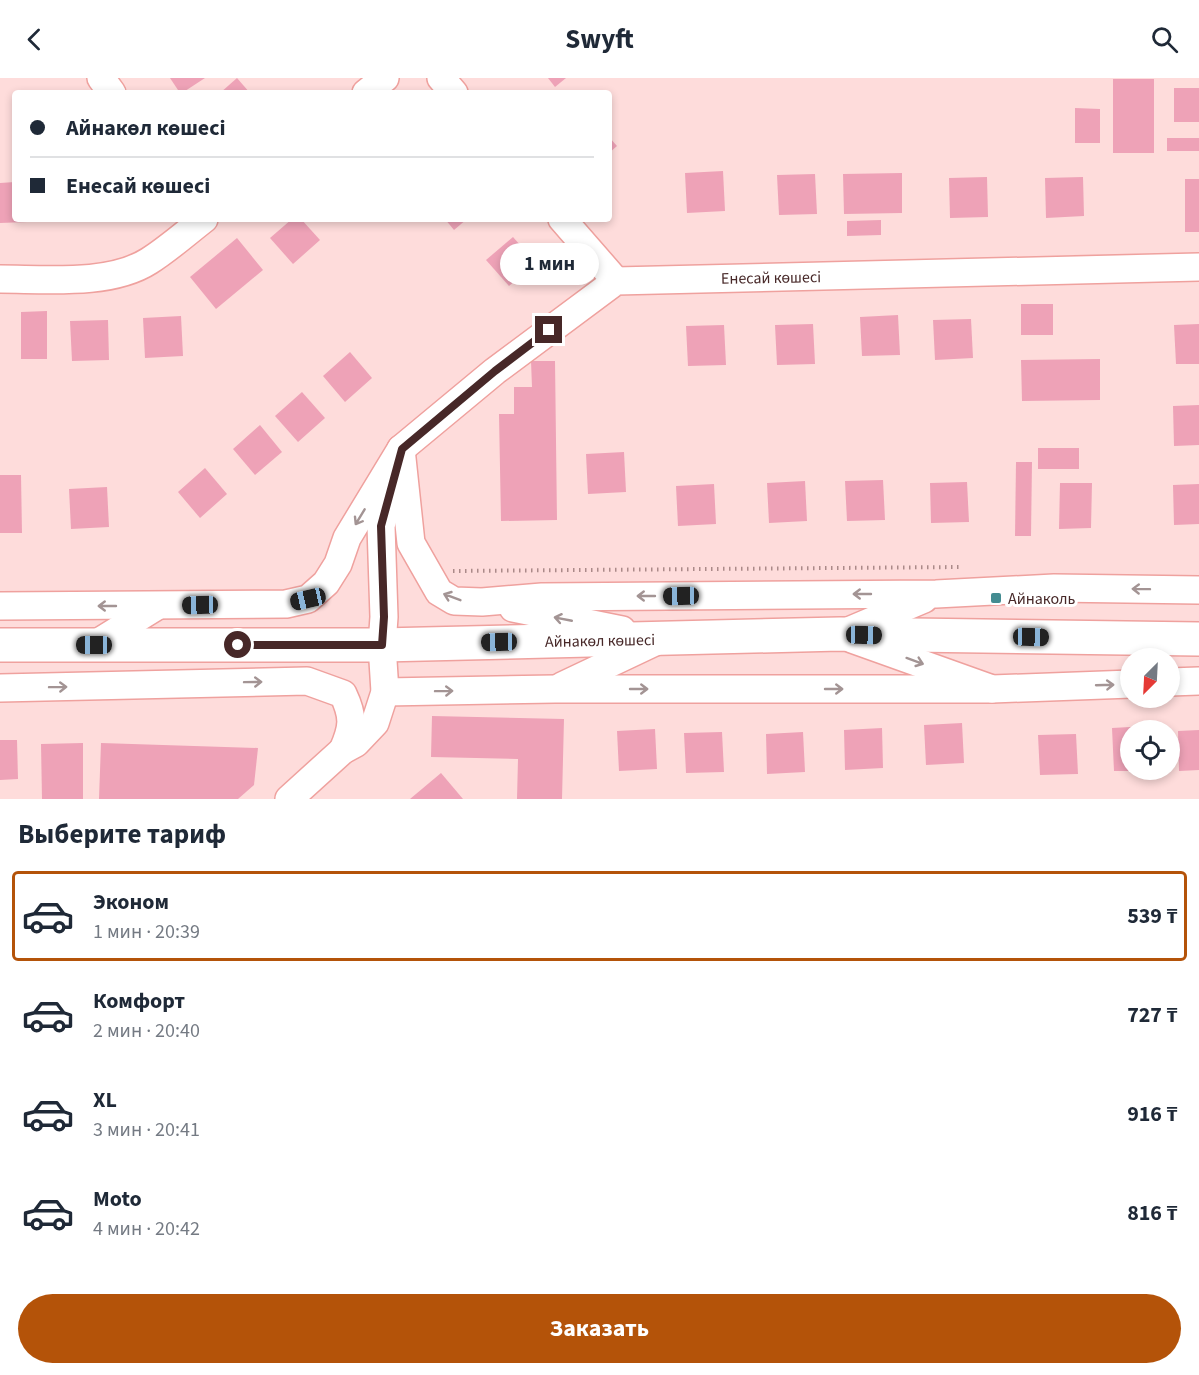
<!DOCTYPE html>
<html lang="ru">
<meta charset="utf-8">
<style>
:root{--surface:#fff;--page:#f2f2f3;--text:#1f2937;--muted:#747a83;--line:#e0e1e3;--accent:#b45309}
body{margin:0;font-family:"Source Sans 3",sans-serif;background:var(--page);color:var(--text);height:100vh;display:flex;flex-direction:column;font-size:22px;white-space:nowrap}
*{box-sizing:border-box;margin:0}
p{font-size:20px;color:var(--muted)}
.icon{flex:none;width:33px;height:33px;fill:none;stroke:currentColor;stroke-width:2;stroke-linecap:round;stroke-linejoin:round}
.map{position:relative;height:721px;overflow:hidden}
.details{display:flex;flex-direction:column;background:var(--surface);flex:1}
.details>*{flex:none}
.guide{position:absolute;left:12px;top:12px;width:600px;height:132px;border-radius:6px;box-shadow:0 3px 9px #0003;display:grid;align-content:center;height:132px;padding:0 18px;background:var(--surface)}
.needle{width:39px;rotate:204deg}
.buttons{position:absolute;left:1120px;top:570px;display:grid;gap:12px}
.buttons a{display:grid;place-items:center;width:60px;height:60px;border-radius:50%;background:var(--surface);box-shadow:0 3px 9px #0003;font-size:30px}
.end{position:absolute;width:27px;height:27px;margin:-14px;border:8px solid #472828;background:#fff;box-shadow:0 0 0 3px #fff}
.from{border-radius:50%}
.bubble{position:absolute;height:42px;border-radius:21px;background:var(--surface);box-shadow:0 3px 9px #0003;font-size:20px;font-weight:700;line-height:42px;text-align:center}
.car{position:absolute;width:18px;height:36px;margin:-18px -9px;border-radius:8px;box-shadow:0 0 4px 2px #0007;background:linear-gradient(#222 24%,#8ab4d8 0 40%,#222 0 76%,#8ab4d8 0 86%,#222 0)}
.guide b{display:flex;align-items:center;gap:21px;height:57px;font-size:22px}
.guide b+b{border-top:2px solid var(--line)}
.guide i{width:15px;height:15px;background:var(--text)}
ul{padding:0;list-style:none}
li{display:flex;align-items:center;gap:18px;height:90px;margin:0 12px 9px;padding:0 6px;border:3px solid transparent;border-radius:6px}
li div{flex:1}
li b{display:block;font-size:22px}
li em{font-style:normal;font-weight:700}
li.selected{border-color:var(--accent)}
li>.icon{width:54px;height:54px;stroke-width:1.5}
h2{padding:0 18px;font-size:27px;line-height:72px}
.cta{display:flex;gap:12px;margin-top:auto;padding:12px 18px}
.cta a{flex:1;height:69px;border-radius:36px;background:var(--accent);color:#fff;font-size:24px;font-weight:700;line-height:69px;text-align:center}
header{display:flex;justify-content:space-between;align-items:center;height:78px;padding:0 18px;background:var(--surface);font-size:27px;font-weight:700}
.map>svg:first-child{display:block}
.building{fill:#eea2b7}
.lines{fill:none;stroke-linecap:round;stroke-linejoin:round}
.minor-casing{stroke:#efa19e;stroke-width:30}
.major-casing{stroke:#efa19e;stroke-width:36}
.path{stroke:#ab8a89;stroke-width:4;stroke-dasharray:1.5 4.5;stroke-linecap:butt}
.minor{stroke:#fff;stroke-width:27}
.major{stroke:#fff;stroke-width:33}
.oneway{stroke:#a39494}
.route{stroke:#472828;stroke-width:8}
.poi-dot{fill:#448c91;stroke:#fff;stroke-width:2}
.labels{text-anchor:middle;stroke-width:6;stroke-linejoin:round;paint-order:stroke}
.street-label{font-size:16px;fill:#472828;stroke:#fff}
.poi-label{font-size:16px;fill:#472828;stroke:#fff;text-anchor:start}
</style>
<header><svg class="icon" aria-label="back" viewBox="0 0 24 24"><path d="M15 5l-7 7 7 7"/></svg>Swyft<svg class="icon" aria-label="search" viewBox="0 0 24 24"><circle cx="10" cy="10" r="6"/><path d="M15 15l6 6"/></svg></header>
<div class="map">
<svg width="1199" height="721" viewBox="0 0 1199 721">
<rect width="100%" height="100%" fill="#fedcdb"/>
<!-- building -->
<g class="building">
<polygon points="170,0 205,0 182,15 180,15"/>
<polygon points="237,0 250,15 220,15"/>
<polygon points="548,0 566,0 555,9"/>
<rect x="1113" y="1" width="41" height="74"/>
<rect x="1174" y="10" width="25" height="34"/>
<polygon points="1075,30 1100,31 1100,65 1075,65"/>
<polygon points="609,59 617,68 609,75"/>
<rect x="1167" y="60" width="32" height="13"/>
<polygon points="723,93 725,133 687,135 685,95"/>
<polygon points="902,95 902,135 844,136 843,96"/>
<polygon points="815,96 817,136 779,137 777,97"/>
<polygon points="987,99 988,139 950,140 949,100"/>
<polygon points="1083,99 1084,138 1046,140 1045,100"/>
<rect x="1185" y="101" width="14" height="53"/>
<polygon points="15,104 15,141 27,141 27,144 0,145 0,105"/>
<polygon points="292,141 301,141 320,162 293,186 270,160"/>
<polygon points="445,141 467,141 454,152"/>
<polygon points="881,142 881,157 847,158 847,143"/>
<polygon points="513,159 536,185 509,208 486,182"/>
<polygon points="237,160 263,192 216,231 190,199"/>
<rect x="1021" y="226" width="32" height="31"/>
<polygon points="47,233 47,281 21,281 21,234"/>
<polygon points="898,237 900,277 862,278 860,239"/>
<polygon points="181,238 183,278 145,280 143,240"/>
<polygon points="971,241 973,280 935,282 933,242"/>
<polygon points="108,242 109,282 72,283 70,243"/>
<polygon points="813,246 815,286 777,287 775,247"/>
<polygon points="1199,246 1199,286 1176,286 1174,247"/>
<polygon points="724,247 726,287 688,288 686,248"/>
<polygon points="350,274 372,300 345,324 323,298"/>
<polygon points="1100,281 1100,322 1022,323 1021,282"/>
<polygon points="531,283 555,283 557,442 501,443 499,336 514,336 514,309 532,309"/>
<polygon points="302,314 325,340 298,364 275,338"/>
<polygon points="1199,327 1199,367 1174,368 1173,328"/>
<polygon points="260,347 282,374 255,397 233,371"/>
<rect x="1038" y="370" width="41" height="21"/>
<polygon points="624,374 626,414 588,416 586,376"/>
<polygon points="1016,384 1032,384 1031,458 1015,458"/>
<polygon points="205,390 227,416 200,440 178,414"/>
<polygon points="0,397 21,397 22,455 0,455"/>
<polygon points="883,402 885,442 847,443 845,403"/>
<polygon points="805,403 807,443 769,445 767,405"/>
<polygon points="967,404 969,444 931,445 930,405"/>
<polygon points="1060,405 1092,405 1091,450 1059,451"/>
<polygon points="714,406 716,446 678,448 676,408"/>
<polygon points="1199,406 1199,446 1174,447 1173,407"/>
<polygon points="107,409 109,449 71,451 69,411"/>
<polygon points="432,638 564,641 562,721 517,721 518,681 431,679"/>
<polygon points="962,645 964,685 926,687 924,647"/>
<polygon points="1148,648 1149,652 1131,652 1131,693 1114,693 1112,650"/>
<polygon points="882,650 883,690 845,692 844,652"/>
<polygon points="655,651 657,691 619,693 617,653"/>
<polygon points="1199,652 1199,692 1179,693 1178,653"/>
<polygon points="722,654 724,694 686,695 684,655"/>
<polygon points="803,654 805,694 767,696 766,656"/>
<polygon points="1076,656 1078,696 1040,697 1038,657"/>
<polygon points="0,662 17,662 18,701 0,702"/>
<polygon points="83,665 83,721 42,721 41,666"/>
<polygon points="101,665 258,670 254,707 238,721 99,721"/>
<polygon points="441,695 463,721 410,721"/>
</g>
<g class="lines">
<!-- minor casing -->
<g class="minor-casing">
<g id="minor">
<polyline points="101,0 112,15"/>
<polyline points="441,0 454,15"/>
<polyline points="366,15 385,0"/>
<polyline points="562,141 616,203"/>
<path d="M0 201C45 201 110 208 149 183 168 171 186 155 204 141"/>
<polyline points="401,371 411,465 439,514 454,523 482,524 542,519 936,516 1054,510 1199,512"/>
<polyline points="0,528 286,526 308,521 326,505 338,486 347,460 401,371 495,293 616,203 1199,189"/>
<polyline points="513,530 622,552"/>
<polyline points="846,554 924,521"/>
<polyline points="852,561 992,611 1131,606"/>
<polyline points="94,567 157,528"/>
<polyline points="1170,604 1199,603"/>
<polyline points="562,608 657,563"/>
<path d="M0 610 307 603 343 616C354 639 353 649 343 672"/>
<polyline points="385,614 555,611 992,611"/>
<polyline points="289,721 343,672 356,665 375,645 385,614 382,567 384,539 381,448 394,399"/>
</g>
</g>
<!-- major casing -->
<g class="major-casing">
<polyline id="major" points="0,567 382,567 840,556 1199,561"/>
</g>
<!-- path -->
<polyline class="path" points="453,493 961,489"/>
<!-- minor -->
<use href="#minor" class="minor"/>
<!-- major -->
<use href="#major" class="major"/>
</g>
<!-- one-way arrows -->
<defs><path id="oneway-shaft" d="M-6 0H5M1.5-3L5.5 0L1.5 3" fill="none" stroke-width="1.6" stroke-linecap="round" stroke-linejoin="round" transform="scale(1.5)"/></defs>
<g class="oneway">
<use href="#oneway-shaft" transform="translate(360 439) rotate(121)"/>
<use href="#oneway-shaft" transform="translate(1141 511) rotate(-179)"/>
<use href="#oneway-shaft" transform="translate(862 516) rotate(180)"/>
<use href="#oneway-shaft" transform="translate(646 518) rotate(180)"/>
<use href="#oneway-shaft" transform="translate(452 519) rotate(-159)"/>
<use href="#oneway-shaft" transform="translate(107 528) rotate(-180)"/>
<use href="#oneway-shaft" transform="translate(563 541) rotate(-169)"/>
<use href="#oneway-shaft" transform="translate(915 583) rotate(20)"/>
<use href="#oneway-shaft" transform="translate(253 604) rotate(-1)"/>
<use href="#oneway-shaft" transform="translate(1105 607) rotate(-2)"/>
<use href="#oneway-shaft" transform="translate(58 609) rotate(-1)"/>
<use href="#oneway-shaft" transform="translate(639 611)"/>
<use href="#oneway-shaft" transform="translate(834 611)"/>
<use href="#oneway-shaft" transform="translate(444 613) rotate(-1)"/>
</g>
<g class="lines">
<!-- route -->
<polyline class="route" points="238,567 382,567 384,539 381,448 402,371 495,293 549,252"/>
</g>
<!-- markers -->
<rect class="poi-dot" x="990" y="514" width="12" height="12" rx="3"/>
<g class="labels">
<!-- street labels -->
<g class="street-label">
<text transform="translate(771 199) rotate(-1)" y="6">Енесай көшесі</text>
<text transform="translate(600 562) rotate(-1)" y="6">Айнакөл көшесі</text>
</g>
<!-- poi labels -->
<g class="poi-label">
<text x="1008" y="526">Айнаколь</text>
</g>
</g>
</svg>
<div class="buttons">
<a><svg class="needle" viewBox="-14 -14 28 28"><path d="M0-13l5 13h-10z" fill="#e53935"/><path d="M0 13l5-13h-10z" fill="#747a83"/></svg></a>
<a><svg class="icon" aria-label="locate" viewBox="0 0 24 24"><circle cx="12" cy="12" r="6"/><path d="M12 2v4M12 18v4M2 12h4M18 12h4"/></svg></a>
</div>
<i class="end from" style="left:238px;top:567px"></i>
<i class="end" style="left:549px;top:252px"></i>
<div class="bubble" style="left:500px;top:165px;width:99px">1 мин</div>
<i class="car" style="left:681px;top:518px;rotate:269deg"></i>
<i class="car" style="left:308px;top:521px;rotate:257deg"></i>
<i class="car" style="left:200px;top:527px;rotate:269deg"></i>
<i class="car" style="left:864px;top:557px;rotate:91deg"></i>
<i class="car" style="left:1031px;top:559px;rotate:91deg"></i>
<i class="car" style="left:499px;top:564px;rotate:269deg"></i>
<i class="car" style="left:94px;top:567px;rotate:270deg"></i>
<div class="guide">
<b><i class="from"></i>Айнакөл көшесі</b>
<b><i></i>Енесай көшесі</b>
</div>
</div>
<section class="details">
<h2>Выберите тариф</h2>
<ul>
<li class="selected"><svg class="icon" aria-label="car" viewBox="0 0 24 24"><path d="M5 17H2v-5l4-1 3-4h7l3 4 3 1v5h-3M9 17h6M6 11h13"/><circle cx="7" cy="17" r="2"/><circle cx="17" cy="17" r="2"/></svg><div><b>Эконом</b><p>1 мин · 20:39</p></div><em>539 ₸</em></li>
<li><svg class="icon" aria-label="car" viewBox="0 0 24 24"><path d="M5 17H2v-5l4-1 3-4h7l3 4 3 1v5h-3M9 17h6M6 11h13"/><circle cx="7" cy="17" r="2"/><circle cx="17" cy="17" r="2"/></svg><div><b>Комфорт</b><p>2 мин · 20:40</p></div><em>727 ₸</em></li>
<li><svg class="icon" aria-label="car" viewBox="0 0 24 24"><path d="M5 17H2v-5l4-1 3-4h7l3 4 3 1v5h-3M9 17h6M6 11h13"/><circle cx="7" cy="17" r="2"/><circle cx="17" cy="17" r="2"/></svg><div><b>XL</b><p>3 мин · 20:41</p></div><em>916 ₸</em></li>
<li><svg class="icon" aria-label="car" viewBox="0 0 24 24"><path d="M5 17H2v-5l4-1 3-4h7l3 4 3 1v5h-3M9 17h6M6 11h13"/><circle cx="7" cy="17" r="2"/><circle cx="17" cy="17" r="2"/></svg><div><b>Moto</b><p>4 мин · 20:42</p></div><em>816 ₸</em></li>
</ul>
<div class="cta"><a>Заказать</a></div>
</section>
